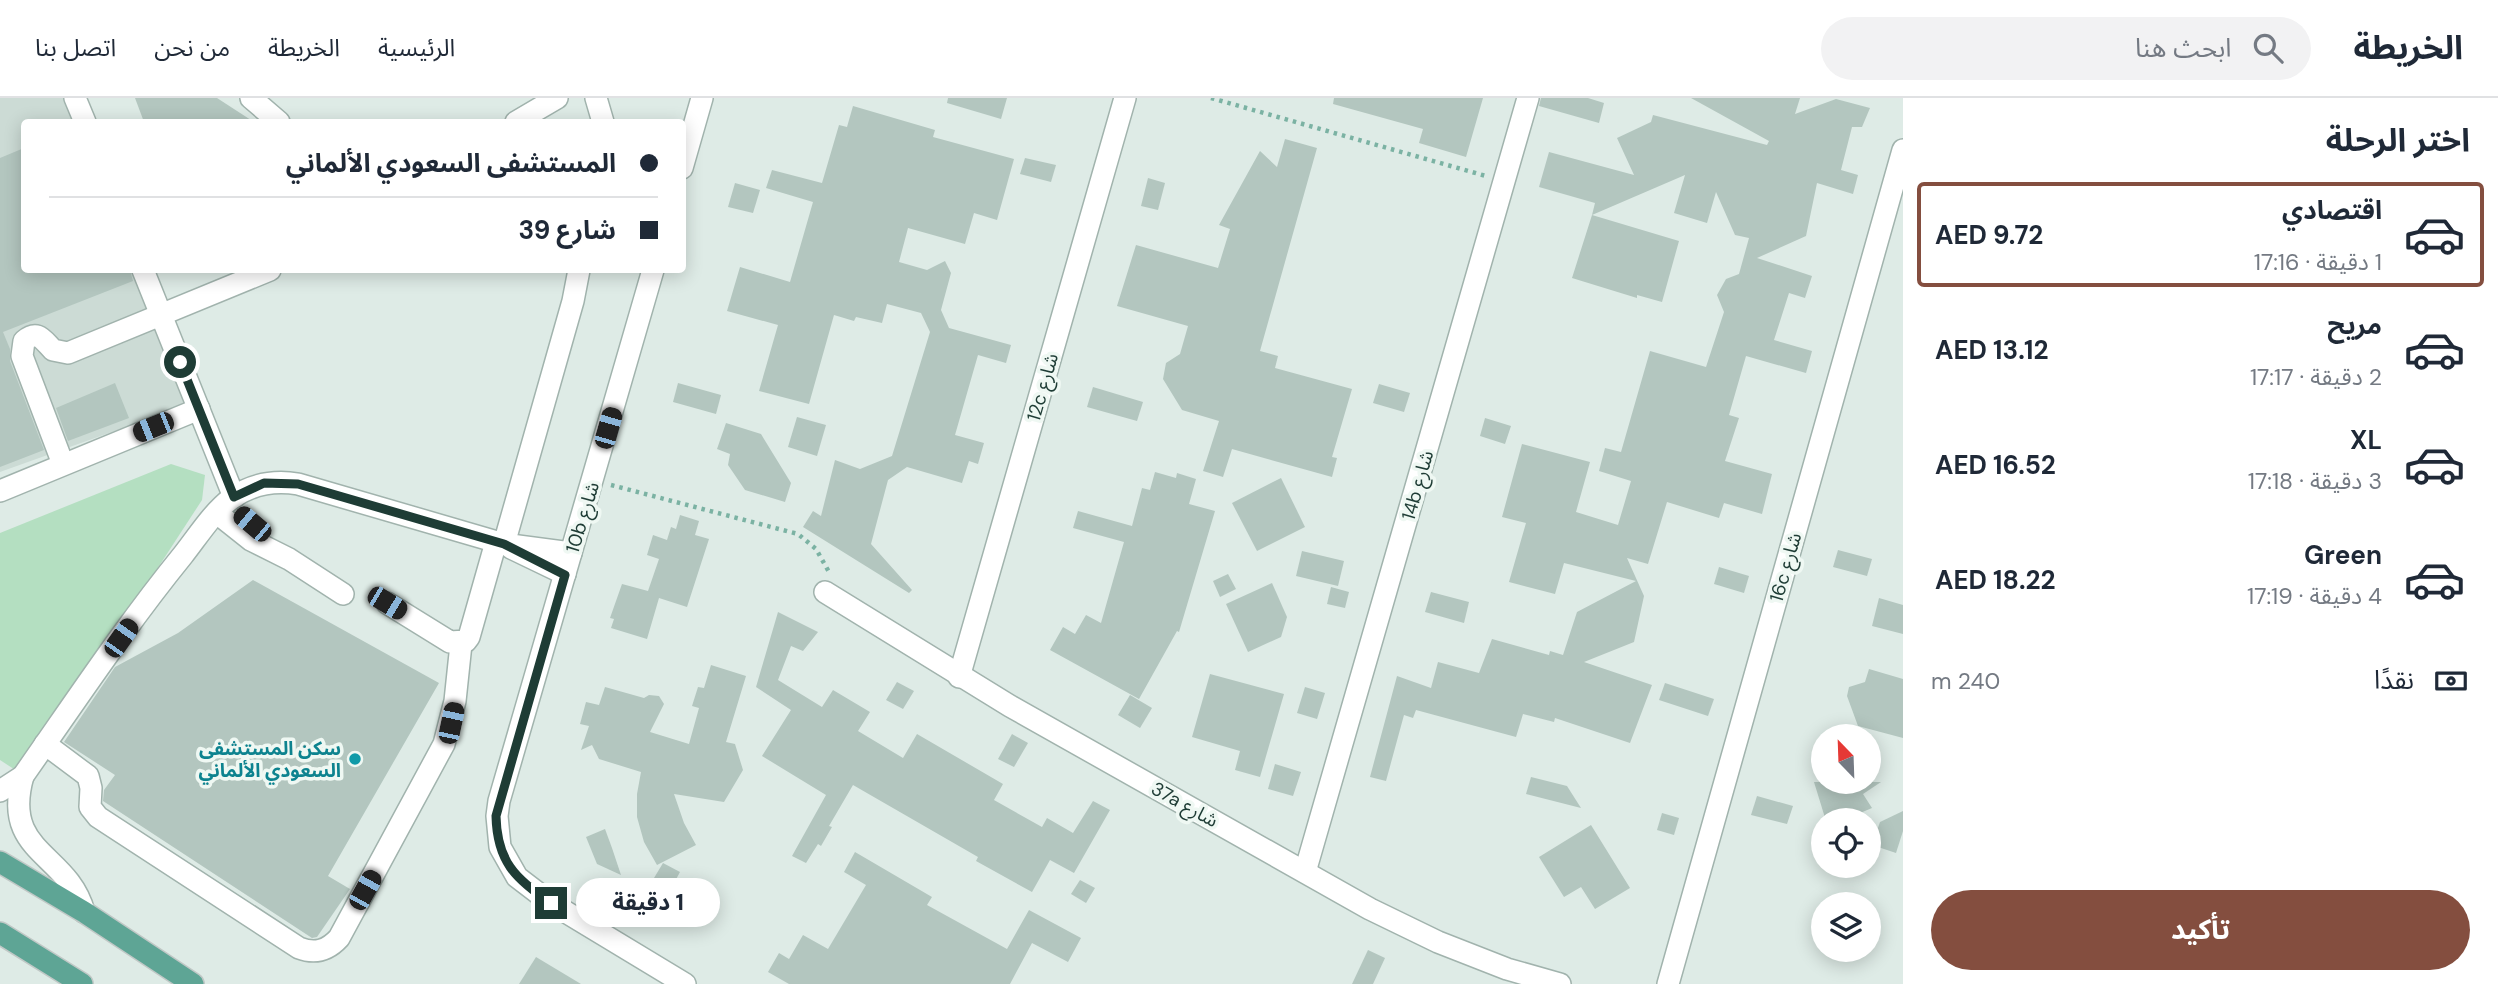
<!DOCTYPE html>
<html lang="ar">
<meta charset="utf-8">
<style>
:root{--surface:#fff;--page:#f2f2f3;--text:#1f2937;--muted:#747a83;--line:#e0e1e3;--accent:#844e3f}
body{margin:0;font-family:"DM Sans","Noto Sans Arabic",sans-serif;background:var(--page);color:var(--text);direction:rtl;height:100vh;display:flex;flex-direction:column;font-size:26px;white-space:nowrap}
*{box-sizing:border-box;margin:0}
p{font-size:23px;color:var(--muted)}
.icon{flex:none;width:38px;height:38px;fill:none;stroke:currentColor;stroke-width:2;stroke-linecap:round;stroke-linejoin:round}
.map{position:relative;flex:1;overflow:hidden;direction:ltr}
.side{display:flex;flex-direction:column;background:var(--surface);width:595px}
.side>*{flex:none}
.top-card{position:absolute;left:21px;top:21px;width:665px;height:154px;border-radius:7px;box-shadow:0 4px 18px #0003;direction:rtl;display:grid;align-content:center;height:154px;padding:0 28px;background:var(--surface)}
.needle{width:46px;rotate:337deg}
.tools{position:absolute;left:1811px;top:626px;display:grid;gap:14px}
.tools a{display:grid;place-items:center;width:70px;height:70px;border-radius:50%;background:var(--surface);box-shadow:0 4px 18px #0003;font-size:35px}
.end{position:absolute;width:32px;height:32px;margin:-16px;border:9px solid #1e3c35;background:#fff;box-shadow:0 0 0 4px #fff}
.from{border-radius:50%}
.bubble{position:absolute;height:49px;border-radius:24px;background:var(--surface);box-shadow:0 4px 18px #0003;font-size:23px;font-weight:700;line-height:49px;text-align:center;direction:rtl}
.car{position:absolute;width:21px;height:42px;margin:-21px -10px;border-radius:9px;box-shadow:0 0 5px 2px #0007;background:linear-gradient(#222 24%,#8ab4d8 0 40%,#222 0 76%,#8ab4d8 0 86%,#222 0)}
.top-card b{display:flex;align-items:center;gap:24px;height:66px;font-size:26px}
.top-card b+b{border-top:2px solid var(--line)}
.top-card i{width:18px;height:18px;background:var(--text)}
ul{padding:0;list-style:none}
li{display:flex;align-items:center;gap:21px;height:105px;margin:0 14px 10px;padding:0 14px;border:4px solid transparent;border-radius:7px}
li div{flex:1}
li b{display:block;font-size:26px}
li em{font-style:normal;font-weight:700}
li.current{border-color:var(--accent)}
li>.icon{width:63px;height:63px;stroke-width:1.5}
h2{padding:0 28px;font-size:32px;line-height:84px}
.pay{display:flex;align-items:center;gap:18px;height:77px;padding:0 28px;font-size:26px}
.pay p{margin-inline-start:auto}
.button{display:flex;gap:14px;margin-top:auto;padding:14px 28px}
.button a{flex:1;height:80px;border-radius:42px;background:var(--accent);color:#fff;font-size:28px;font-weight:700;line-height:80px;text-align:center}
header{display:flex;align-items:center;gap:42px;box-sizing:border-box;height:98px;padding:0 35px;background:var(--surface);border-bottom:2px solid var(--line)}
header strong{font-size:33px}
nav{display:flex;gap:38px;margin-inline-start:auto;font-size:24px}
.search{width:490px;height:63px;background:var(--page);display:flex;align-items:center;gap:18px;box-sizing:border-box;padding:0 24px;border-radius:38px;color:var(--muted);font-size:26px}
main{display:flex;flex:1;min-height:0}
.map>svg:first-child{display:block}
.built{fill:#ccdbd5}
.green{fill:#b4dfc1}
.building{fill:#b3c6bf}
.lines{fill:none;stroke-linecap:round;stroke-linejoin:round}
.minor-casing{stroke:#a1b3ad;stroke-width:24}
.major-casing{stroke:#c0c8c6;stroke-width:24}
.path{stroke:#7bb2a3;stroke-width:4.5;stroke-dasharray:3.5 5;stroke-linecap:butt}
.minor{stroke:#fff;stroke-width:21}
.major{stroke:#5ea595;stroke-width:21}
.route{stroke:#1e3c35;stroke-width:9}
.culture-dot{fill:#0f9aa8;stroke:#eff8f3;stroke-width:2.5}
.labels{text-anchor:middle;stroke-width:7;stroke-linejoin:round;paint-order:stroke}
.street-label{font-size:19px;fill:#1e3c35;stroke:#eff8f3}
.culture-label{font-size:19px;font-weight:bold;fill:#0d838f;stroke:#eff8f3;text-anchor:end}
</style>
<header>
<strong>الخريطة</strong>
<div class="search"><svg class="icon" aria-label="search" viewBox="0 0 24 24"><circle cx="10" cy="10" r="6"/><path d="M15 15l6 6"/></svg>ابحث هنا</div>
<nav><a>الرئيسية</a><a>الخريطة</a><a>من نحن</a><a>اتصل بنا</a></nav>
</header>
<main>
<section class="side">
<h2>اختر الرحلة</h2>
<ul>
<li class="current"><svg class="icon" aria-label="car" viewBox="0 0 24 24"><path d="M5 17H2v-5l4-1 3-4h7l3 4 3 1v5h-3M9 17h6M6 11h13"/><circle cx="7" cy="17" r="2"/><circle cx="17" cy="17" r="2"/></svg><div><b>اقتصادي</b><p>1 دقيقة · 17:16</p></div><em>AED 9.72</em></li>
<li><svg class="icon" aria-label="car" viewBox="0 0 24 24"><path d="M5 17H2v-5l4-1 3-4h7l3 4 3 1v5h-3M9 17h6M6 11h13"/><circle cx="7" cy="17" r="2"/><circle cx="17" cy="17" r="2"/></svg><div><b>مريح</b><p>2 دقيقة · 17:17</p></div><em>AED 13.12</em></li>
<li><svg class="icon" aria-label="car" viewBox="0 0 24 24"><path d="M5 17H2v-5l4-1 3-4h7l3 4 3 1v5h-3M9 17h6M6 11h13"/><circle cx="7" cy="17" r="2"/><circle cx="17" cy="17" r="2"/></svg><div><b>XL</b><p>3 دقيقة · 17:18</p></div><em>AED 16.52</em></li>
<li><svg class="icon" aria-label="car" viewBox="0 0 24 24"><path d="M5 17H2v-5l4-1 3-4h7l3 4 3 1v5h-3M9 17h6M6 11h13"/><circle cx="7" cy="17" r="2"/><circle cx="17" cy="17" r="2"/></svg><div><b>Green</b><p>4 دقيقة · 17:19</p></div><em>AED 18.22</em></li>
</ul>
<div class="pay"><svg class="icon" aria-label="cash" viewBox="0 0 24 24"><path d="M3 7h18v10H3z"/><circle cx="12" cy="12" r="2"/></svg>نقدًا<p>240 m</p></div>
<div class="button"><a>تأكيد</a></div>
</section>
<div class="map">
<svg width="1903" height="886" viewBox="0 0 1903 886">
<rect width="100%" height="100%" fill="#deebe6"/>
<!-- built -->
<polygon class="built" points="0,0 80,0 89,24 24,24 24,172 149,172 201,302 0,374"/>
<!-- green -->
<polygon class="green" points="171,366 205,377 202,402 23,677 0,662 0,435"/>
<!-- building -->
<g class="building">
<polygon points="135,0 217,0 254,24 144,24"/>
<polygon points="948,0 1007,0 1001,21 947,5"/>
<polygon points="1334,0 1483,0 1466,59 1419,45 1423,31 1333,6"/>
<polygon points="1541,0 1588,0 1604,5 1599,25 1539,8"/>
<polygon points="1691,0 1800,0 1795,16 1836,1 1870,10 1862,29 1852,29 1841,72 1858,77 1853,96 1817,85 1806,138 1757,160 1812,178 1805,200 1789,195 1774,242 1812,253 1806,275 1746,258 1729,317 1739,320 1725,363 1772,376 1762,416 1724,405 1719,420 1667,404 1648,466 1627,460 1644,498 1634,544 1584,564 1652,587 1630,645 1555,620 1554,624 1523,616 1516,639 1416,612 1413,620 1404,617 1386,683 1370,679 1397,578 1431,590 1438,564 1479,575 1492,541 1549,557 1550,553 1563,557 1577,514 1636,483 1564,465 1555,496 1509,484 1526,425 1502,419 1522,346 1590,364 1576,414 1618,427 1631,383 1599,373 1605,350 1621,354 1650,253 1706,269 1724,214 1717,197 1726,181 1739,176 1749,140 1735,137 1716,94 1707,125 1674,115 1685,77 1592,117 1595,105 1539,89 1549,54 1634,77 1617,40 1651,24 1653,17 1767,47 1769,43"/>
<polygon points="853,8 935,32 933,39 1014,61 997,122 974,115 965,146 908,130 899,164 927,172 945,163 951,175 941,212 949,230 1011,247 1006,265 978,257 955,337 984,345 978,366 969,363 962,385 907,369 888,382 871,446 912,492 909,495 803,429 813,413 821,418 835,362 860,371 892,358 930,234 921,215 887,206 882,225 856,219 854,223 834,217 809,306 759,293 778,227 727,213 740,169 790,184 813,104 766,90 772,72 822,85 839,27 847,29"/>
<polygon points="1285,41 1317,50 1260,253 1278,258 1275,270 1352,291 1332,359 1337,360 1332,379 1232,351 1223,379 1203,373 1219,323 1182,312 1163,281 1166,265 1180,256 1188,228 1117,208 1136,147 1218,170 1230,131 1219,127 1260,53 1277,69"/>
<polygon points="24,50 24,172 130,172 133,183 3,234 10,251 10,263 44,352 0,369 0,60"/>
<polygon points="1025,60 1056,67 1051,84 1020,76"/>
<polygon points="1148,80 1165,85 1158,112 1141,108"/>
<polygon points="735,85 760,92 753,115 728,109"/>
<polygon points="1592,117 1679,143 1662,204 1637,197 1637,200 1572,180"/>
<polygon points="115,285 129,320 68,343 56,310"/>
<polygon points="678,285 721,297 716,316 673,304"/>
<polygon points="1379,286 1410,295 1404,314 1373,305"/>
<polygon points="1093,289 1143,304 1137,323 1087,309"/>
<polygon points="797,319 826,327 817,358 788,349"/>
<polygon points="1485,320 1511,328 1505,346 1480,338"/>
<polygon points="726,325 761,336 791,385 785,404 745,392 728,367 730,356 717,351"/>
<polygon points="1155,374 1176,380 1177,375 1196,381 1189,406 1215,413 1179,534 1177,533 1139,601 1050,552 1063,529 1075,536 1086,517 1101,525 1124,444 1073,430 1078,413 1132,428 1142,390 1150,392"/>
<polygon points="1281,380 1305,429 1257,453 1232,405"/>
<polygon points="680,417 699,423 695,437 709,441 687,509 659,500 647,541 611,530 614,521 610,520 622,486 648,493 659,461 647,457 653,437 667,442 671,429 676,431"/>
<polygon points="1838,452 1872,461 1867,478 1833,469"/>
<polygon points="1302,453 1344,463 1338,488 1296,478"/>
<polygon points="1719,469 1749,478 1744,495 1714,486"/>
<polygon points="1228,476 1236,491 1220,499 1213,483"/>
<polygon points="253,482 439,585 328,778 350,791 317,839 312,840 103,703 104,692 115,677 64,644 115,569 178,535"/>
<polygon points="1272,485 1287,519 1281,539 1248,554 1226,506"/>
<polygon points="1331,489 1349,494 1345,510 1327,506"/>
<polygon points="1431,494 1469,504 1464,525 1425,514"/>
<polygon points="1879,500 1903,507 1903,536 1872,528"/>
<polygon points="778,514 818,534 803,553 791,548 778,582 822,609 833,592 870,614 858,633 903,660 917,636 1003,686 994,702 1042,729 1047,720 1073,735 1093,703 1110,712 1074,775 1050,762 1032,794 976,763 978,759 853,687 829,728 832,729 821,748 818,746 806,765 792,758 826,697 762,658 791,612 756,589"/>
<polygon points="711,567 746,578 726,644 735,646 743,672 724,704 674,696 684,725 696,747 657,767 644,744 637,719 637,696 641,674 599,661 592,647 581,652 589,628 580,626 586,604 599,607 605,589 644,600 649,597 659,598 664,606 650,634 689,646 699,610 692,608 698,589 704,590"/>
<polygon points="1869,571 1903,581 1903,640 1858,628 1847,598 1849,589 1865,584"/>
<polygon points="1210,576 1284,596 1260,679 1235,672 1240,653 1192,639"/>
<polygon points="897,584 914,593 903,611 886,602"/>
<polygon points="1665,585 1714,601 1708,618 1659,602"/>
<polygon points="1305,589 1325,595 1317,621 1297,615"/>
<polygon points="1130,597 1152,610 1140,630 1118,617"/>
<polygon points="1012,636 1028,645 1014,669 998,661"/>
<polygon points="1275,666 1301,674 1293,698 1268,691"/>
<polygon points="1531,679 1567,688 1581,710 1526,696"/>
<polygon points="1814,684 1881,684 1863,696 1872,710 1841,723 1826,723"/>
<polygon points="1757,698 1793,708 1787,726 1751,717"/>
<polygon points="1903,713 1903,733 1896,755 1872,747 1880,724"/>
<polygon points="1662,715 1679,720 1674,737 1657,732"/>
<polygon points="1591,727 1630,790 1595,811 1581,789 1564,799 1539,759"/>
<polygon points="605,731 612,750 621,777 597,766 586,739"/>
<polygon points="855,754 932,799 927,807 1007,851 1029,812 1081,840 1068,864 1032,845 1010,886 789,886 768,874 779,855 789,861 803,837 828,851 866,787 844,774"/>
<polygon points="663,765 680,774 661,809 654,780"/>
<polygon points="1080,782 1095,790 1086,805 1071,796"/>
<polygon points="1368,852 1385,860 1373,886 1352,886"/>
<polygon points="536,859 581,886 519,886"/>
</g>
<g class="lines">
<!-- minor casing -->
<g class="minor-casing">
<g id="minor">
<polyline points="75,0 85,24"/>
<polyline points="251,0 279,24"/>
<polyline points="596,0 603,24"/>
<polyline points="516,24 557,0"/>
<polyline points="682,70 702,0"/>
<polyline points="143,172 234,399"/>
<polyline points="653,172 499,703 497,718 500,749 517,779 551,805 685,886"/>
<path d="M63 366 22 258 24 243C38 231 43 242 53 252L68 255 270 172"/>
<polyline points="0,393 199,311"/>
<polyline points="217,415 251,442 289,461 343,496"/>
<polyline points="504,446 573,203 579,172"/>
<polyline points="511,450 565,476"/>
<polyline points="825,494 1010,608 1370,811 1438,844 1507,871 1560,886"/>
<polyline points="387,505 450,544 466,543 469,539 496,444"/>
<polyline points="959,579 1125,0"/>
<path d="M45 646 88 678 91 690 90 709 98 719 299 850C315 856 327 853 339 840L444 646 455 603 461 546"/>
<path d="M23 678C1 756 68 754 84 814"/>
<path d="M0 693 23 678C75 604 126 527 183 457 198 438 213 414 232 400 252 386 274 382 298 386L504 446 571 455"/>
<polyline points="1305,774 1528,0"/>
<polyline points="1668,886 1903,52"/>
</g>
</g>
<!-- major casing -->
<g class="major-casing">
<g id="major">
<polyline points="0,764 84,814 193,886"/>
<polyline points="0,835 82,886"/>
</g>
</g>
<!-- path -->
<g class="path">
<polyline points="1211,0 1486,78"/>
<polyline points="611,387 798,436 816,451 829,474"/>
</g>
<!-- minor -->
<use href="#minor" class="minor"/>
<!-- major -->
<use href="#major" class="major"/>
</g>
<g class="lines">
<!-- route -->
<path class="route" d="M180 264 234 399 264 385 298 386 504 446 565 477 496 718C497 763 515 781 551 805"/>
</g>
<!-- markers -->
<circle class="culture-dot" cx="355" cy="661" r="7"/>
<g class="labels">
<!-- street labels -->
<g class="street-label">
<text transform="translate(1042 289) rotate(-74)" y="7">12c شارع</text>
<text transform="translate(1417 387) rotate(-74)" y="7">14b شارع</text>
<text transform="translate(582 419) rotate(-73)" y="7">10b شارع</text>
<text transform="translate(1785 469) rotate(-74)" y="7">16c شارع</text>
<text transform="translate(1185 706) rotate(29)" y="7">37a شارع</text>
</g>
<!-- culture labels -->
<g class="culture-label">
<text x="341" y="657">سكن المستشفى<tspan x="341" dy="22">السعودي الألماني</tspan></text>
</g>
</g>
</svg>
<div class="tools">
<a><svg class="needle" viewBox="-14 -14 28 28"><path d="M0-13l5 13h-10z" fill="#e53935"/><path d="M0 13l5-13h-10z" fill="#747a83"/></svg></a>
<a><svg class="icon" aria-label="locate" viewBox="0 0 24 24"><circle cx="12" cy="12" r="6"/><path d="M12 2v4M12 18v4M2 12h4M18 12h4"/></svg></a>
<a><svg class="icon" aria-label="layers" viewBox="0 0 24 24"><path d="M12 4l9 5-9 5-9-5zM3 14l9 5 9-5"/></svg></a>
</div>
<i class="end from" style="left:180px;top:264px"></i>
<i class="end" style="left:551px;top:805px"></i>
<div class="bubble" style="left:576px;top:780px;width:144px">1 دقيقة</div>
<i class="car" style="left:153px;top:329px;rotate:248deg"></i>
<i class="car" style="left:608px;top:330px;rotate:16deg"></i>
<i class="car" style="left:252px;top:426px;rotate:310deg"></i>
<i class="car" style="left:387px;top:505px;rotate:121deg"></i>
<i class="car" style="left:121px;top:540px;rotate:35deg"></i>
<i class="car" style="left:451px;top:625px;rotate:12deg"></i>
<i class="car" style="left:365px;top:792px;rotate:29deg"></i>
<div class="top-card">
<b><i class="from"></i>المستشفى السعودي الألماني</b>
<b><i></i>شارع 39</b>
</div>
</div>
</main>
